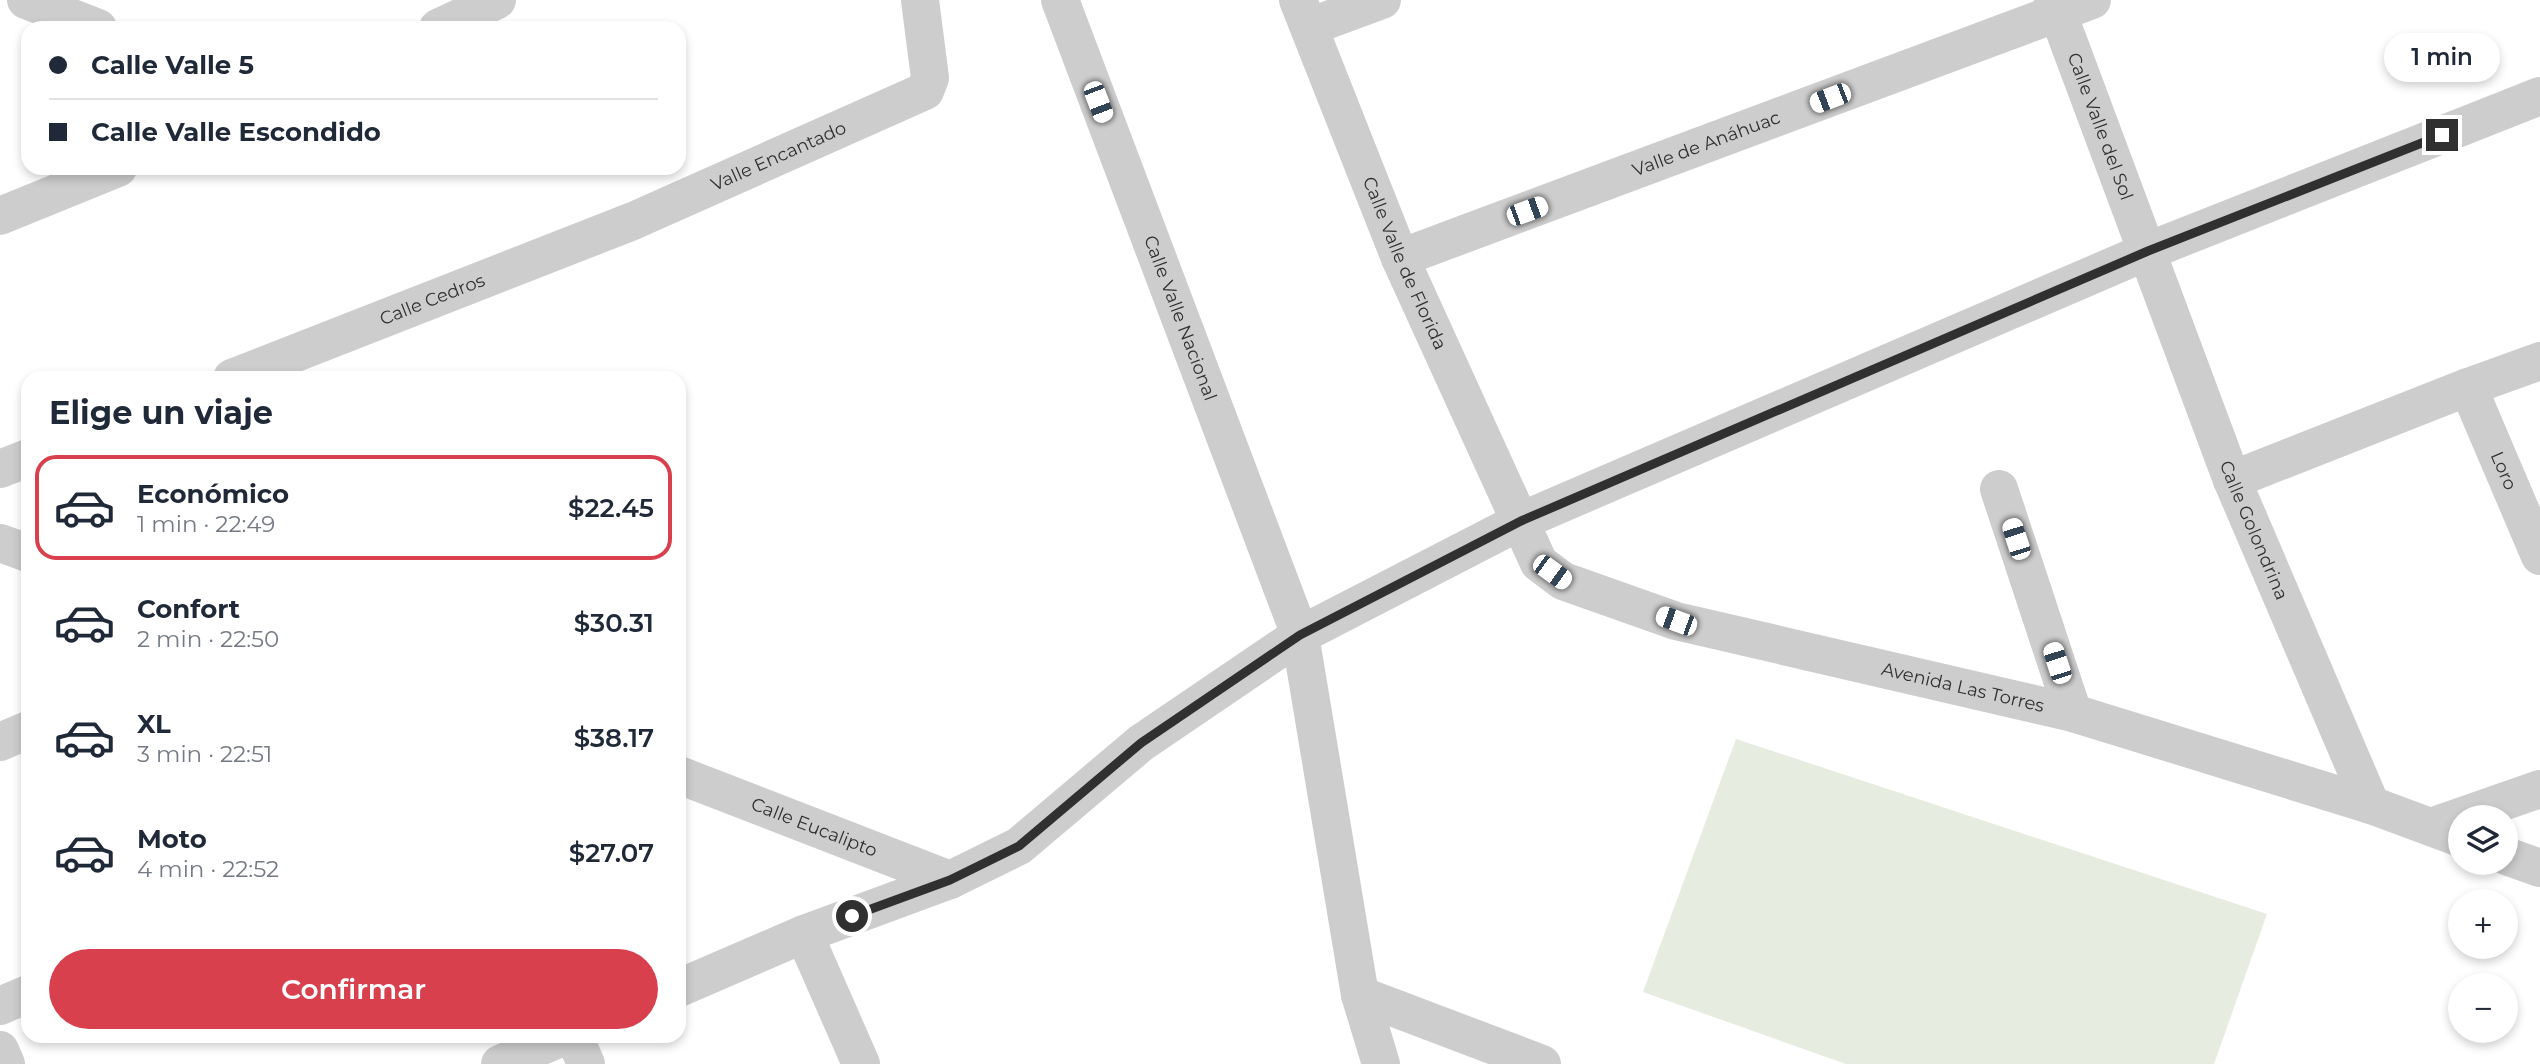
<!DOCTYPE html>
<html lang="es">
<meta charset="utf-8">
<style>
:root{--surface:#fff;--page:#f6f6f7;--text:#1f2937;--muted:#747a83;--line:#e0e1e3;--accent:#d9404e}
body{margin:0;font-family:Montserrat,sans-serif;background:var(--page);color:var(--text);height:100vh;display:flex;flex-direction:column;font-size:26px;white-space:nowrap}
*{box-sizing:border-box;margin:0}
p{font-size:23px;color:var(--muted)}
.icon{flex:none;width:38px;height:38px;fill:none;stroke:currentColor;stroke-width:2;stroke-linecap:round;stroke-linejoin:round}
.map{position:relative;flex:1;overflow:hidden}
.drawer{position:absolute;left:21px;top:371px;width:665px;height:672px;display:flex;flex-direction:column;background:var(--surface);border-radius:21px;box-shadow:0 4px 10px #0003}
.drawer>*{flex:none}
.top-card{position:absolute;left:21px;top:21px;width:665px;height:154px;border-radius:21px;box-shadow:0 4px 10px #0003;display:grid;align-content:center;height:154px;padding:0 28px;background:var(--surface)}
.tools{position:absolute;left:2448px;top:805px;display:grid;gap:14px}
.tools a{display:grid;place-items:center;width:70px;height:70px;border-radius:50%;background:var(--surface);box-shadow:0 4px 10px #0003;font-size:35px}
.end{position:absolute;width:32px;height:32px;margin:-16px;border:9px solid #303030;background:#fff;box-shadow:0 0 0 4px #fff}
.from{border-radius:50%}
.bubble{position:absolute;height:49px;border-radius:24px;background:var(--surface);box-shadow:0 4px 10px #0003;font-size:23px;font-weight:600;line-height:49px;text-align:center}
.car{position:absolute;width:21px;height:42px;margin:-21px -10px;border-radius:9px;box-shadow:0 0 5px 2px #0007;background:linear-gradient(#fff 24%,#345 0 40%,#fff 0 76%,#345 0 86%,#fff 0)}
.top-card b{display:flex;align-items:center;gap:24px;height:66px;font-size:26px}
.top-card b+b{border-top:2px solid var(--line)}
.top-card i{width:18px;height:18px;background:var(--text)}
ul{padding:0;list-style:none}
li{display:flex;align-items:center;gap:21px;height:105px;margin:0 14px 10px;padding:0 14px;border:4px solid transparent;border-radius:21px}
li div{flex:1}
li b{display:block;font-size:26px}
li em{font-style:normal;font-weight:600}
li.on{border-color:var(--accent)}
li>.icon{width:63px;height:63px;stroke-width:1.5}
h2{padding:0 28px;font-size:32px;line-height:84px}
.primary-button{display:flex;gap:14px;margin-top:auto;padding:14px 28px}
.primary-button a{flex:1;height:80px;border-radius:42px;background:var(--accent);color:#fff;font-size:28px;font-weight:600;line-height:80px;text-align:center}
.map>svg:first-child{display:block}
.green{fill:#e6ecdf}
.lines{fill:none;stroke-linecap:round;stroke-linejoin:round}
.minor{stroke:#cdcdcd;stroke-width:38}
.route{stroke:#303030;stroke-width:9}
.labels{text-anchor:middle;stroke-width:7;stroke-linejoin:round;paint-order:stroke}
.street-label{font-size:18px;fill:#303030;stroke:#fff}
</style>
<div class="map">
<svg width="2540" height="1064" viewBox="0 0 2540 1064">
<rect width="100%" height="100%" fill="#fff"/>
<!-- green -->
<polygon class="green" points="1736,739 2267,914 2214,1064 1846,1064 1643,992"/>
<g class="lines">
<!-- minor -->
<g class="minor">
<polyline points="26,0 98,28"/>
<path id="s1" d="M1060 0 1300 635 1360 995 1381 1064"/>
<path id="s2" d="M1298 0 1400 258 1539 563 1563 581 1676 621 2073 713 2371 805 2460 838"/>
<path id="s3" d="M2053 0 2232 480 2371 805"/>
<polyline points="1309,27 1382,0"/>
<polyline points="438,28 497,0"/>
<polyline points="0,216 118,168"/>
<path id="s4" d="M1400 258 2092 0"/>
<path id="s5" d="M232 378 633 221 925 91 930 78 920 0"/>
<path id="s6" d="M2468 387 2540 556"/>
<polyline points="0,469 28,458"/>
<polyline points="2232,480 2468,387 2540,361"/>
<polyline points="1999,489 2073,713"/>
<polyline points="0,543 28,553"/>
<polyline points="0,742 28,730"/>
<path id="s7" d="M679 775 950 880"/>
<polyline points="2431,827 2540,789"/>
<polyline points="2506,856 2540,868"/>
<polyline points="804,934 861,1064"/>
<polyline points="679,988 804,934 950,880 1019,846 1141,743 1300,635 1521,521 2148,251 2540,96"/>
<polyline points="1360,995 1542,1064"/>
<polyline points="0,1006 28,994"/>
<polyline points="574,1036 586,1064"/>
<polyline points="0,1050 6,1064"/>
<polyline points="500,1064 565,1036"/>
</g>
</g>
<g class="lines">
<!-- route -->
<polyline class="route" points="852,916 950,880 1019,846 1141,743 1300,635 1521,521 2148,251 2442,135"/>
</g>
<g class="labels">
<!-- street labels -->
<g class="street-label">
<text dy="6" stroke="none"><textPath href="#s3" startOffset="135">Calle Valle del Sol</textPath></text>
<text dy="6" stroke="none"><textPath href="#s4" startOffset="327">Valle de Anáhuac</textPath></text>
<text dy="6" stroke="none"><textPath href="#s5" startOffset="590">Valle Encantado</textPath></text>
<text dy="6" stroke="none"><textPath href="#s2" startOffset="284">Calle Valle de Florida</textPath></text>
<text dy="6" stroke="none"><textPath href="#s5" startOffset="215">Calle Cedros</textPath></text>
<text dy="6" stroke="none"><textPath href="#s1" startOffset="340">Calle Valle Nacional</textPath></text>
<text dy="6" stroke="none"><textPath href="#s6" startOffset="91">Loro</textPath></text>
<text dy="6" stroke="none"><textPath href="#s3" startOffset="567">Calle Golondrina</textPath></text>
<text dy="6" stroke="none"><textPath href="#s2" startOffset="1057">Avenida Las Torres</textPath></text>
<text dy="6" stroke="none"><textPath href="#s7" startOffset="145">Calle Eucalipto</textPath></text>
</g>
</g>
</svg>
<div class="tools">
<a><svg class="icon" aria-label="layers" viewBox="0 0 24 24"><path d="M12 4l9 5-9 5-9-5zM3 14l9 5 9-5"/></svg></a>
<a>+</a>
<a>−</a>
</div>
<i class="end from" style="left:852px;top:916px"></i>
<i class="end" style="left:2442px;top:135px"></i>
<div class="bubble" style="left:2384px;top:33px;width:116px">1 min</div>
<i class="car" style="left:1830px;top:98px;rotate:249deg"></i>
<i class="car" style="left:1098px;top:102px;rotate:159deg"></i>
<i class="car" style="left:1527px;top:211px;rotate:70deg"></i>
<i class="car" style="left:2016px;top:539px;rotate:342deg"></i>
<i class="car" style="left:1552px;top:572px;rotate:126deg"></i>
<i class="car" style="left:1676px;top:621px;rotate:290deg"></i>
<i class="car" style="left:2057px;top:663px;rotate:342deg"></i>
<div class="top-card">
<b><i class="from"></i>Calle Valle 5</b>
<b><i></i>Calle Valle Escondido</b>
</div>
<section class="drawer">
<h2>Elige un viaje</h2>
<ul>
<li class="on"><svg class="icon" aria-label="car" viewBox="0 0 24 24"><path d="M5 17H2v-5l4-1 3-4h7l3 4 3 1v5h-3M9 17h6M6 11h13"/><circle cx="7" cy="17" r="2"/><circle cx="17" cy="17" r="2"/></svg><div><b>Económico</b><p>1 min · 22:49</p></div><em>$22.45</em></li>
<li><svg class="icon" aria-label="car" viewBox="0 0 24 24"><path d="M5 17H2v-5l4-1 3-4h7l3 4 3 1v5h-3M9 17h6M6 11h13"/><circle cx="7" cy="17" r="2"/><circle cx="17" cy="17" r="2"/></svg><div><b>Confort</b><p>2 min · 22:50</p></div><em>$30.31</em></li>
<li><svg class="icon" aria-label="car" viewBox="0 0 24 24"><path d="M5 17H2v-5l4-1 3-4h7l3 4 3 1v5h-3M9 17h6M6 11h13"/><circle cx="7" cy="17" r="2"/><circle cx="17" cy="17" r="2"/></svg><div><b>XL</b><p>3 min · 22:51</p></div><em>$38.17</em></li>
<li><svg class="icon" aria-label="car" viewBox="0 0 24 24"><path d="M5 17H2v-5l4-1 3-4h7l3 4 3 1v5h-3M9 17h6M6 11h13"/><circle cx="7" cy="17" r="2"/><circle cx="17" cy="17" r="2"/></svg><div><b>Moto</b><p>4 min · 22:52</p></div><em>$27.07</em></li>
</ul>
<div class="primary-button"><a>Confirmar</a></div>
</section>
</div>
